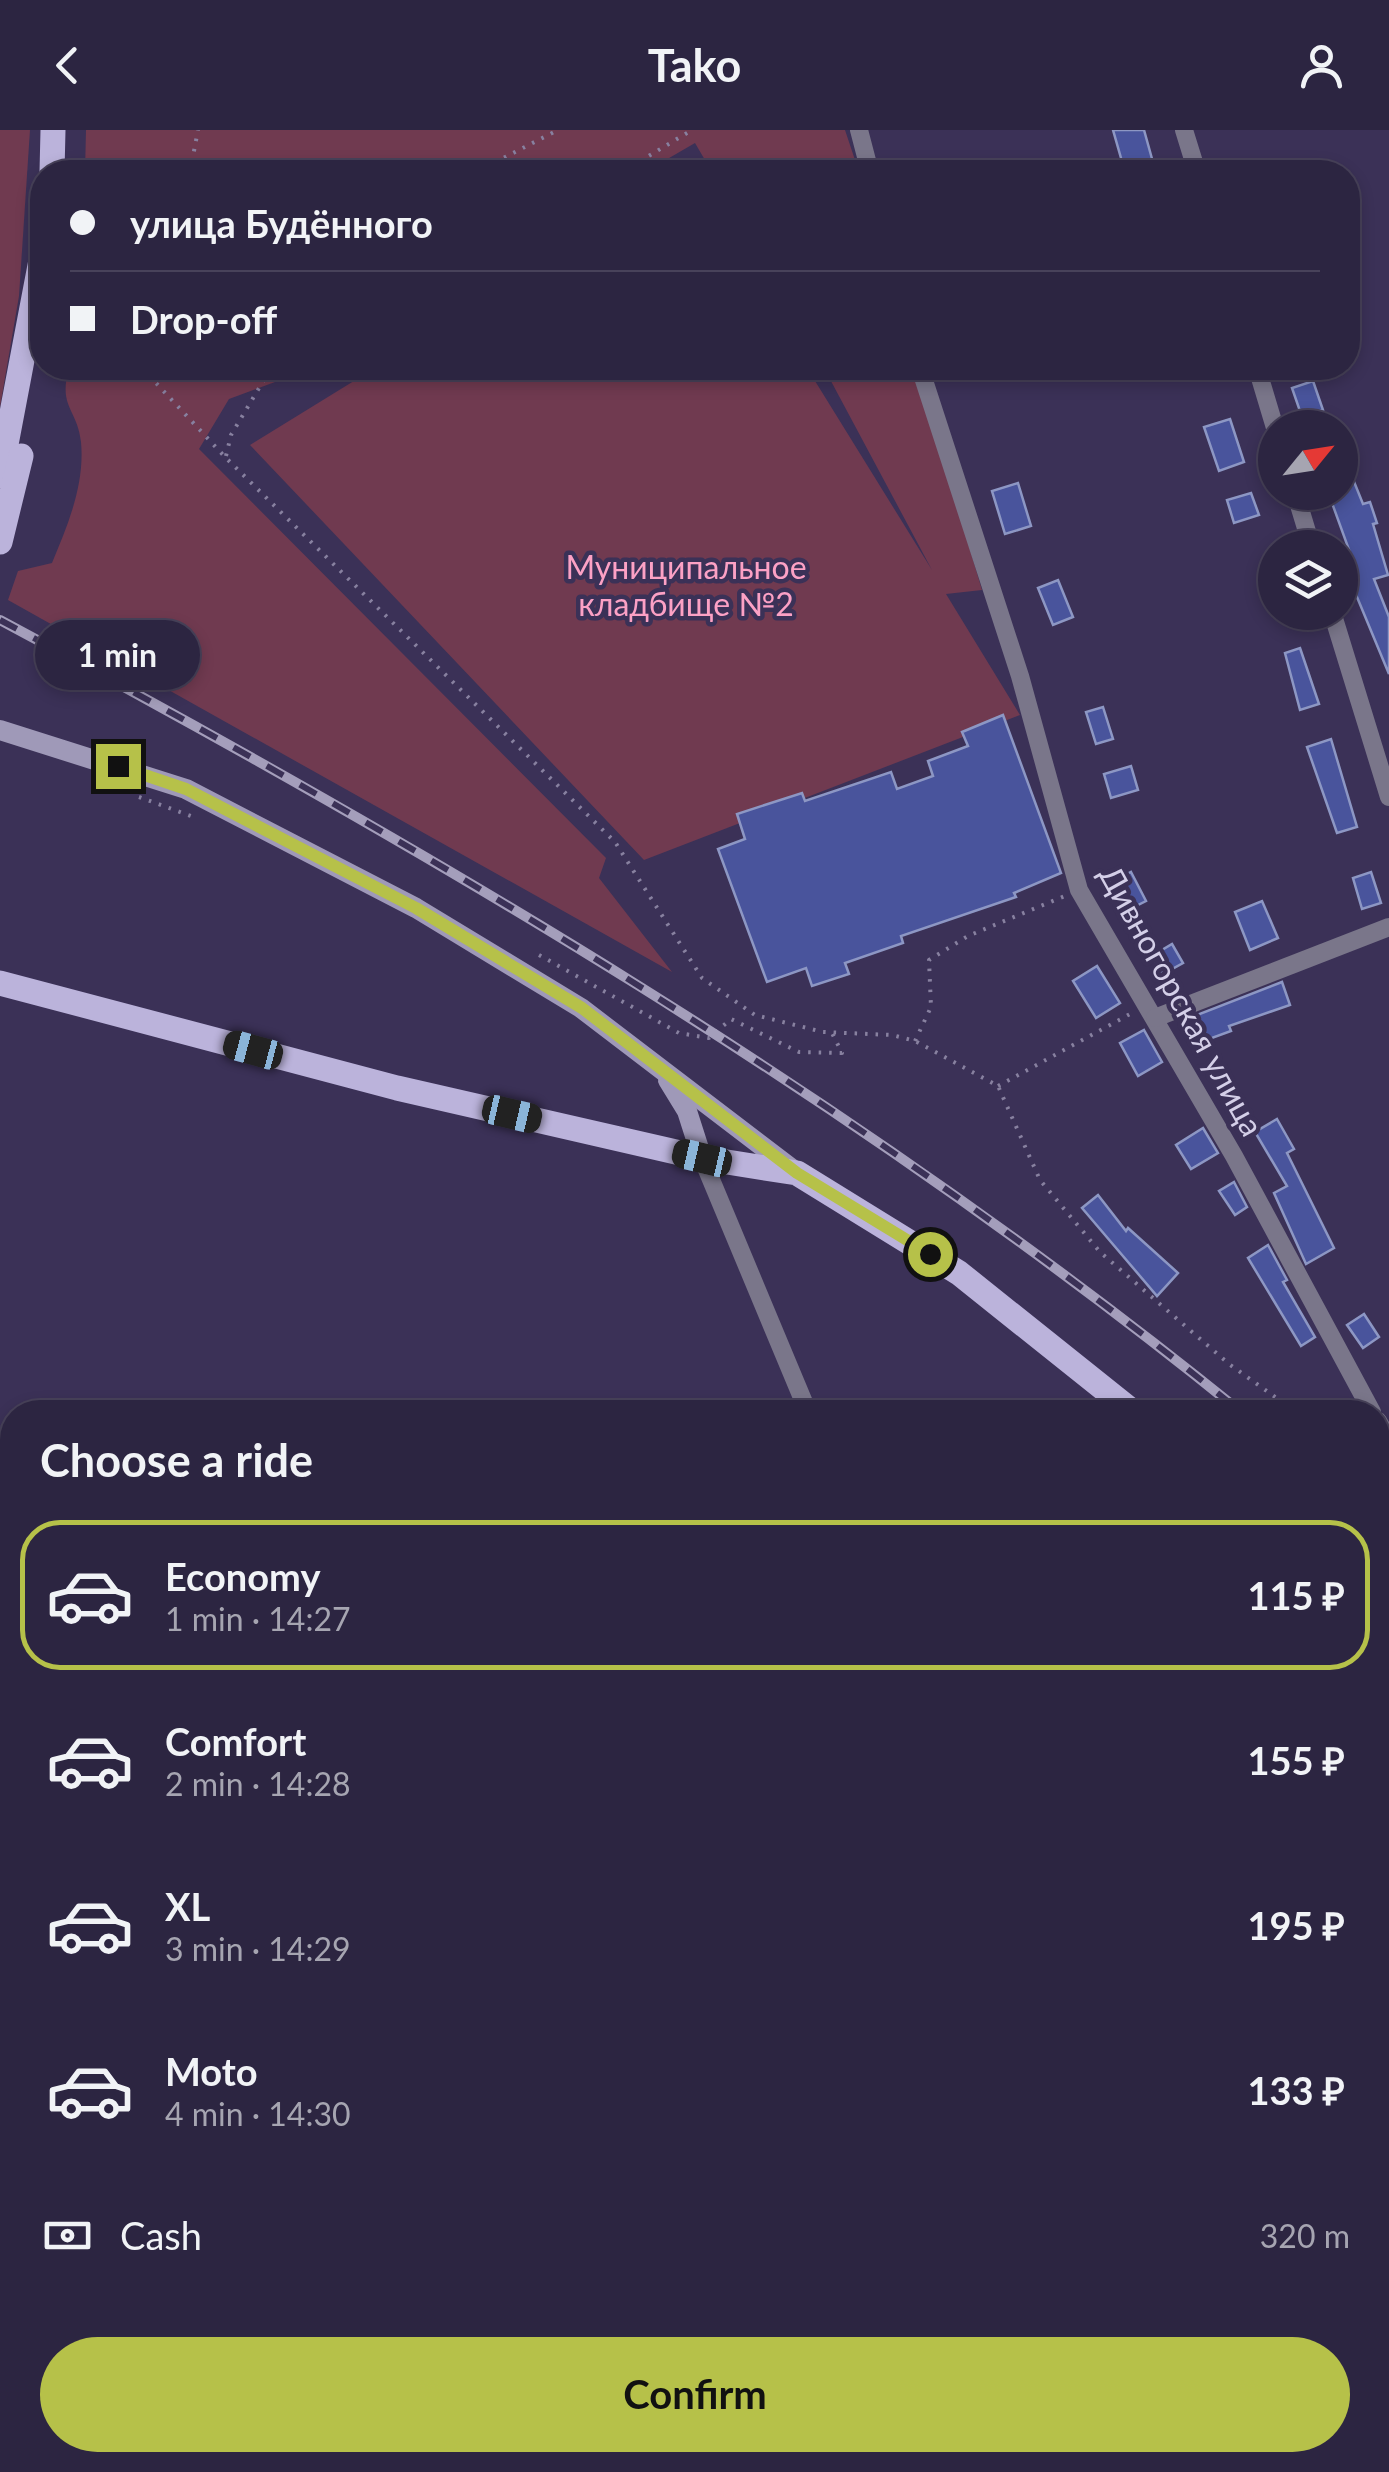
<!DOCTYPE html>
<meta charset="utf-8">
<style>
:root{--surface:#2c2541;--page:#38314c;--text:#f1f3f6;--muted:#a6a5b1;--line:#48425a;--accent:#b6c149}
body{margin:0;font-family:Lato,sans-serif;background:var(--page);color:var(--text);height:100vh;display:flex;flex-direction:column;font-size:38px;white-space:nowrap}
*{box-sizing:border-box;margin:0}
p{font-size:32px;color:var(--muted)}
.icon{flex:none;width:55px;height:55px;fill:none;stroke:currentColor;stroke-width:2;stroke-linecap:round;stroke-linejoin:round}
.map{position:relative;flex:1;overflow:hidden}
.side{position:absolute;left:0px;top:1270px;width:1390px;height:1072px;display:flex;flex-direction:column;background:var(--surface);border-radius:40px 40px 0 0;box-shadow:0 5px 15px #0003,0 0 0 2px var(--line)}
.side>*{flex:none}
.hud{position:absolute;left:30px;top:30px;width:1330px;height:220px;border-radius:40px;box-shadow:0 5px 15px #0003,0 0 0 2px var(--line);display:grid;align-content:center;height:220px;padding:0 40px;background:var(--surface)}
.needle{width:65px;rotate:60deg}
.fabs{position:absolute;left:1258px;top:280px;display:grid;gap:20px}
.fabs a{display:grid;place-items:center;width:100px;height:100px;border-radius:50%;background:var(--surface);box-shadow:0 5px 15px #0003,0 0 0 2px var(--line);font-size:50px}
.end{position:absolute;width:45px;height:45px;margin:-22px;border:12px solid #b6c149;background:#111;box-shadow:0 0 0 5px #111}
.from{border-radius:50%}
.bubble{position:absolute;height:70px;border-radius:35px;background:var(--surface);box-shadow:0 5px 15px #0003,0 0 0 2px var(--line);font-size:32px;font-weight:700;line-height:70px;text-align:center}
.car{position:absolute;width:30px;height:60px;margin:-30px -15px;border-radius:12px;box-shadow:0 0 8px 2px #0007;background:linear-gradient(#222 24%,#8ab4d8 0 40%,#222 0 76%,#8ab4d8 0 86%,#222 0)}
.hud b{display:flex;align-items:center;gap:35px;height:95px;font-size:38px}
.hud b+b{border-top:2px solid var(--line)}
.hud i{width:25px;height:25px;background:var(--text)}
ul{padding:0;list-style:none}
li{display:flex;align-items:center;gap:30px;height:150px;margin:0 20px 15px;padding:0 20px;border:5px solid transparent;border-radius:40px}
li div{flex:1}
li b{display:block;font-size:38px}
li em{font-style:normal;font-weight:700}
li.current{border-color:var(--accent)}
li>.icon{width:90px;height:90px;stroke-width:1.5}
h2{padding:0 40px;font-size:45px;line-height:120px}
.pay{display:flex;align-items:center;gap:25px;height:110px;padding:0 40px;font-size:38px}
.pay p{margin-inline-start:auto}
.cta{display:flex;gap:20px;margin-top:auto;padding:20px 40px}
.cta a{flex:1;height:115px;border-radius:60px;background:var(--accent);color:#111;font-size:40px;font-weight:700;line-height:115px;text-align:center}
header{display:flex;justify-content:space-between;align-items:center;height:130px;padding:0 40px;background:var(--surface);font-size:45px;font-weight:700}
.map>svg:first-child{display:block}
.green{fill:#703a50}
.building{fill:#49549c;stroke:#8d97c4;stroke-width:2.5}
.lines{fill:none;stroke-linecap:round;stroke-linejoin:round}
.path{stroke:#8881a0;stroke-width:4;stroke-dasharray:2.5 8;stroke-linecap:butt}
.lane{stroke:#7a768a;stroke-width:9}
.street{stroke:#7a768a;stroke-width:18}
.secondary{stroke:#9f99b8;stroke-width:20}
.primary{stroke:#bbb3db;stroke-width:25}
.rail-casing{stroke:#a49ebb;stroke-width:10}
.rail{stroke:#3b3157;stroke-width:6;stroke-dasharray:19;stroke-linecap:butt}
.route{stroke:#b6c149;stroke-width:12}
.labels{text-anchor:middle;stroke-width:9;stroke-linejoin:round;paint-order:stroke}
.park-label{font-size:32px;fill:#fca1c5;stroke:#3b3157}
.street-label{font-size:32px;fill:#d4cfe8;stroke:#3b3157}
</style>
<header><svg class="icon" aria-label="back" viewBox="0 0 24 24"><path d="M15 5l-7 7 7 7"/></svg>Tako<svg class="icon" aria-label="person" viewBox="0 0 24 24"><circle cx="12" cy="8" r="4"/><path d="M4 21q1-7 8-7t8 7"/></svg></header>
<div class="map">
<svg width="1389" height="2342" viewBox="0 0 1389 2342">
<rect width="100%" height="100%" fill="#3b3157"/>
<!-- green -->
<g class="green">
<polygon points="0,0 30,0 19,166 0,277"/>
<polygon points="86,0 845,0 859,42 712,42 695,13 645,42 85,42"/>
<path d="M69 238H313L229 269 199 319 606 728 599 748 672 842 8 470 18 441 52 433C68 394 85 355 81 312 77 278 58 278 69 238Z"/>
<polygon points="375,238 807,238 932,440 824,238 916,238 982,460 946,464 1020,585 644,730 250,315"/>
<polygon points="603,2330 834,2330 839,2342 598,2342"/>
</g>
<!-- building -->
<g class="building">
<polygon points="1113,0 1144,0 1154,36 1125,42"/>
<polygon points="1313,251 1323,280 1302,287 1292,258"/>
<polygon points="1230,289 1244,332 1219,341 1204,297"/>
<polygon points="1340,317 1363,374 1370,372 1377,393 1373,394 1388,445 1374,449 1389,487 1389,544 1352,455 1344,430 1352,428 1328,362 1340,362"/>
<polygon points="1018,353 1031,396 1005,404 992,361"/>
<polygon points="1251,363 1259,385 1234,393 1227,370"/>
<polygon points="1058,450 1073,487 1053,495 1038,458"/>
<polygon points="1300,518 1319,574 1300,580 1285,523"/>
<polygon points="1103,577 1113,609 1096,614 1086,582"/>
<polygon points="1003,585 1061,743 1014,763 1016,767 901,806 903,813 845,833 849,844 812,856 806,838 767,852 718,719 745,709 737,684 802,663 805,671 891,642 897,659 933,646 928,631 968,616 962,602"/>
<polygon points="1331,609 1357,697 1337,703 1307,617"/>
<polygon points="1131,636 1138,660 1111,668 1104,644"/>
<polygon points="1131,742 1146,771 1126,781 1111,752"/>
<polygon points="1371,742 1381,773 1362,779 1353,748"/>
<polygon points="1262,771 1278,808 1250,820 1235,782"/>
<polygon points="1172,814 1183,833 1163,844 1152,826"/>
<polygon points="1097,836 1120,873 1096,888 1073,851"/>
<polygon points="1282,852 1290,875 1229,896 1231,901 1201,912 1192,887"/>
<polygon points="1144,900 1162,932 1138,946 1120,913"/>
<polygon points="1277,989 1294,1019 1287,1023 1334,1118 1306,1134 1274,1063 1287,1056 1255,1002"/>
<polygon points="1203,998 1218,1023 1191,1039 1176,1015"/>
<polygon points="1234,1052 1247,1077 1235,1085 1219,1061"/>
<polygon points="1098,1065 1126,1101 1128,1098 1178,1143 1157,1166 1082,1078"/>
<polygon points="1268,1115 1287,1150 1283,1152 1315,1207 1301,1216 1248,1128"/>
<polygon points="1364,1184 1379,1207 1363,1218 1347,1195"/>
</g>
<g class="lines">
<!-- path -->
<g class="path">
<polyline points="190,42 198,0"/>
<polyline points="476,42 558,0"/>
<polyline points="622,42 692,0"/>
<polyline points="142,238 226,328 615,712 702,848 755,885 823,902 892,905 915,911 998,956 1040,1050 1100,1122 1229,1234 1296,1282"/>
<polyline points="226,326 231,305 271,238"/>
<polyline points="139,667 191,686"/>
<polyline points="539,825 679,903 709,908 731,889 799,922 842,923 832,903"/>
<polyline points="915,911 931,877 929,830 968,806 1065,766"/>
<polyline points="998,956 1130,884"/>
<polyline points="1378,1798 1389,1793"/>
<polyline points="1378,2185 1389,2180"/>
<polyline points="1296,2342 1317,2334"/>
</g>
<!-- lane -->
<g class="lane">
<polyline points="0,1890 12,1886"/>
<polyline points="1378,1920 1389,1915"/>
<polyline points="1378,2018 1389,2014"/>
<polyline points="1378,2068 1389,2063"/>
<polyline points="1378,2322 1389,2317"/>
<polyline points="1189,2330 1194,2342"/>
<polyline points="1328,2342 1357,2330"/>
</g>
<!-- street -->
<g class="street">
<polyline points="859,0 870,42"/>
<polyline points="1184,0 1197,42"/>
<polyline points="920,238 1020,546 1079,760 1234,1026 1372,1282"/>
<polyline points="1257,238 1275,298"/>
<polyline points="1295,362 1312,418"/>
<polyline points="1332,482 1389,667"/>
<polyline points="1155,888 1389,797"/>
<polyline points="702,1028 808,1282"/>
<polyline points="1378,1291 1389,1310"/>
<polyline points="1034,2330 1039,2342"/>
</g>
<!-- secondary -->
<g class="secondary">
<polyline points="0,600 186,659 416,778 581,878 796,1042"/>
<polyline points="668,950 687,981 702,1028"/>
</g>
<!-- primary -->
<g class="primary">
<polyline points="52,42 53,0"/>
<polyline points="0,346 42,125"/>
<polyline points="0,412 21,326"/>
<polyline points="0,853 397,958 702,1028 797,1043 959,1143 1133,1282"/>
<polyline points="1378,1494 1389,1505"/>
</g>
<!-- rail casing -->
<g class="rail-casing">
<g id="rail">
<path d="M0 490C434 722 858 971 1241 1282"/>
<polyline points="1378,1396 1389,1406"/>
</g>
</g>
<!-- rail -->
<use href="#rail" class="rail"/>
</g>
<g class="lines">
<!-- route -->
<polyline class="route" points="118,636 186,659 416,778 582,878 797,1043 930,1124"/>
</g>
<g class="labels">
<!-- park labels -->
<g class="park-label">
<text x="686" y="449">Муниципальное<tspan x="686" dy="37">кладбище №2</tspan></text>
</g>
<!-- street labels -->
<g class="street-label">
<text transform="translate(1181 871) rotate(61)" y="11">Дивногорская улица</text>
</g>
</g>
</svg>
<div class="fabs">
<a><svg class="needle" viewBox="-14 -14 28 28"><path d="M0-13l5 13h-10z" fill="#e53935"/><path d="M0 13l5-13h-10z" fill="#a6a5b1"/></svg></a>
<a><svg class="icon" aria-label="layers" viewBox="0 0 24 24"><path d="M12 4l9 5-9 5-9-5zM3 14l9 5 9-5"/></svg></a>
</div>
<i class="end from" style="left:930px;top:1124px"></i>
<i class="end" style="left:118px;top:636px"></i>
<div class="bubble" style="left:35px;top:490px;width:165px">1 min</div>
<i class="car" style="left:253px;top:920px;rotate:285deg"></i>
<i class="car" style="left:512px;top:984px;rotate:103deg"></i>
<i class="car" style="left:702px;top:1028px;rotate:283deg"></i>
<div class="hud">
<b><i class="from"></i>улица Будённого</b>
<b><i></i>Drop-off</b>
</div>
<section class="side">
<h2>Choose a ride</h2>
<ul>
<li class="current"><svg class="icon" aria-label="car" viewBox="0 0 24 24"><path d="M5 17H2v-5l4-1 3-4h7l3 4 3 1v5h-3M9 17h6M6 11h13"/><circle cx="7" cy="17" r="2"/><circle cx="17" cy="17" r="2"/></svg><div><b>Economy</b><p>1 min · 14:27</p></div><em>115 ₽</em></li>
<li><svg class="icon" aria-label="car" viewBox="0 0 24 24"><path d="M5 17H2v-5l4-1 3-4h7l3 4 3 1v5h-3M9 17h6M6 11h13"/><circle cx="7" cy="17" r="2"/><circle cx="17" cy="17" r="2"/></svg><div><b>Comfort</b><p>2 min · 14:28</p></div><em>155 ₽</em></li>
<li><svg class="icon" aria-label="car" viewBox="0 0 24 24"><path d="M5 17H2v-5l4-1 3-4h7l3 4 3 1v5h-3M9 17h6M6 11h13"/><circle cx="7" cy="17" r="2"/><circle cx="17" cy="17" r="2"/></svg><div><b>XL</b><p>3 min · 14:29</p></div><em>195 ₽</em></li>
<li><svg class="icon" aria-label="car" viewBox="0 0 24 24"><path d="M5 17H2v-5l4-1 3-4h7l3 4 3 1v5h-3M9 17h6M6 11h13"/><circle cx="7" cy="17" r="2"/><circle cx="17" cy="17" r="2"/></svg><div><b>Moto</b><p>4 min · 14:30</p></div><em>133 ₽</em></li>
</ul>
<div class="pay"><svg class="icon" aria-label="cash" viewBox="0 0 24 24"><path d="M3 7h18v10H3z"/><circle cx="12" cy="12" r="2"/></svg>Cash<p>320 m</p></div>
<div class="cta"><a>Confirm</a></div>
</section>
</div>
